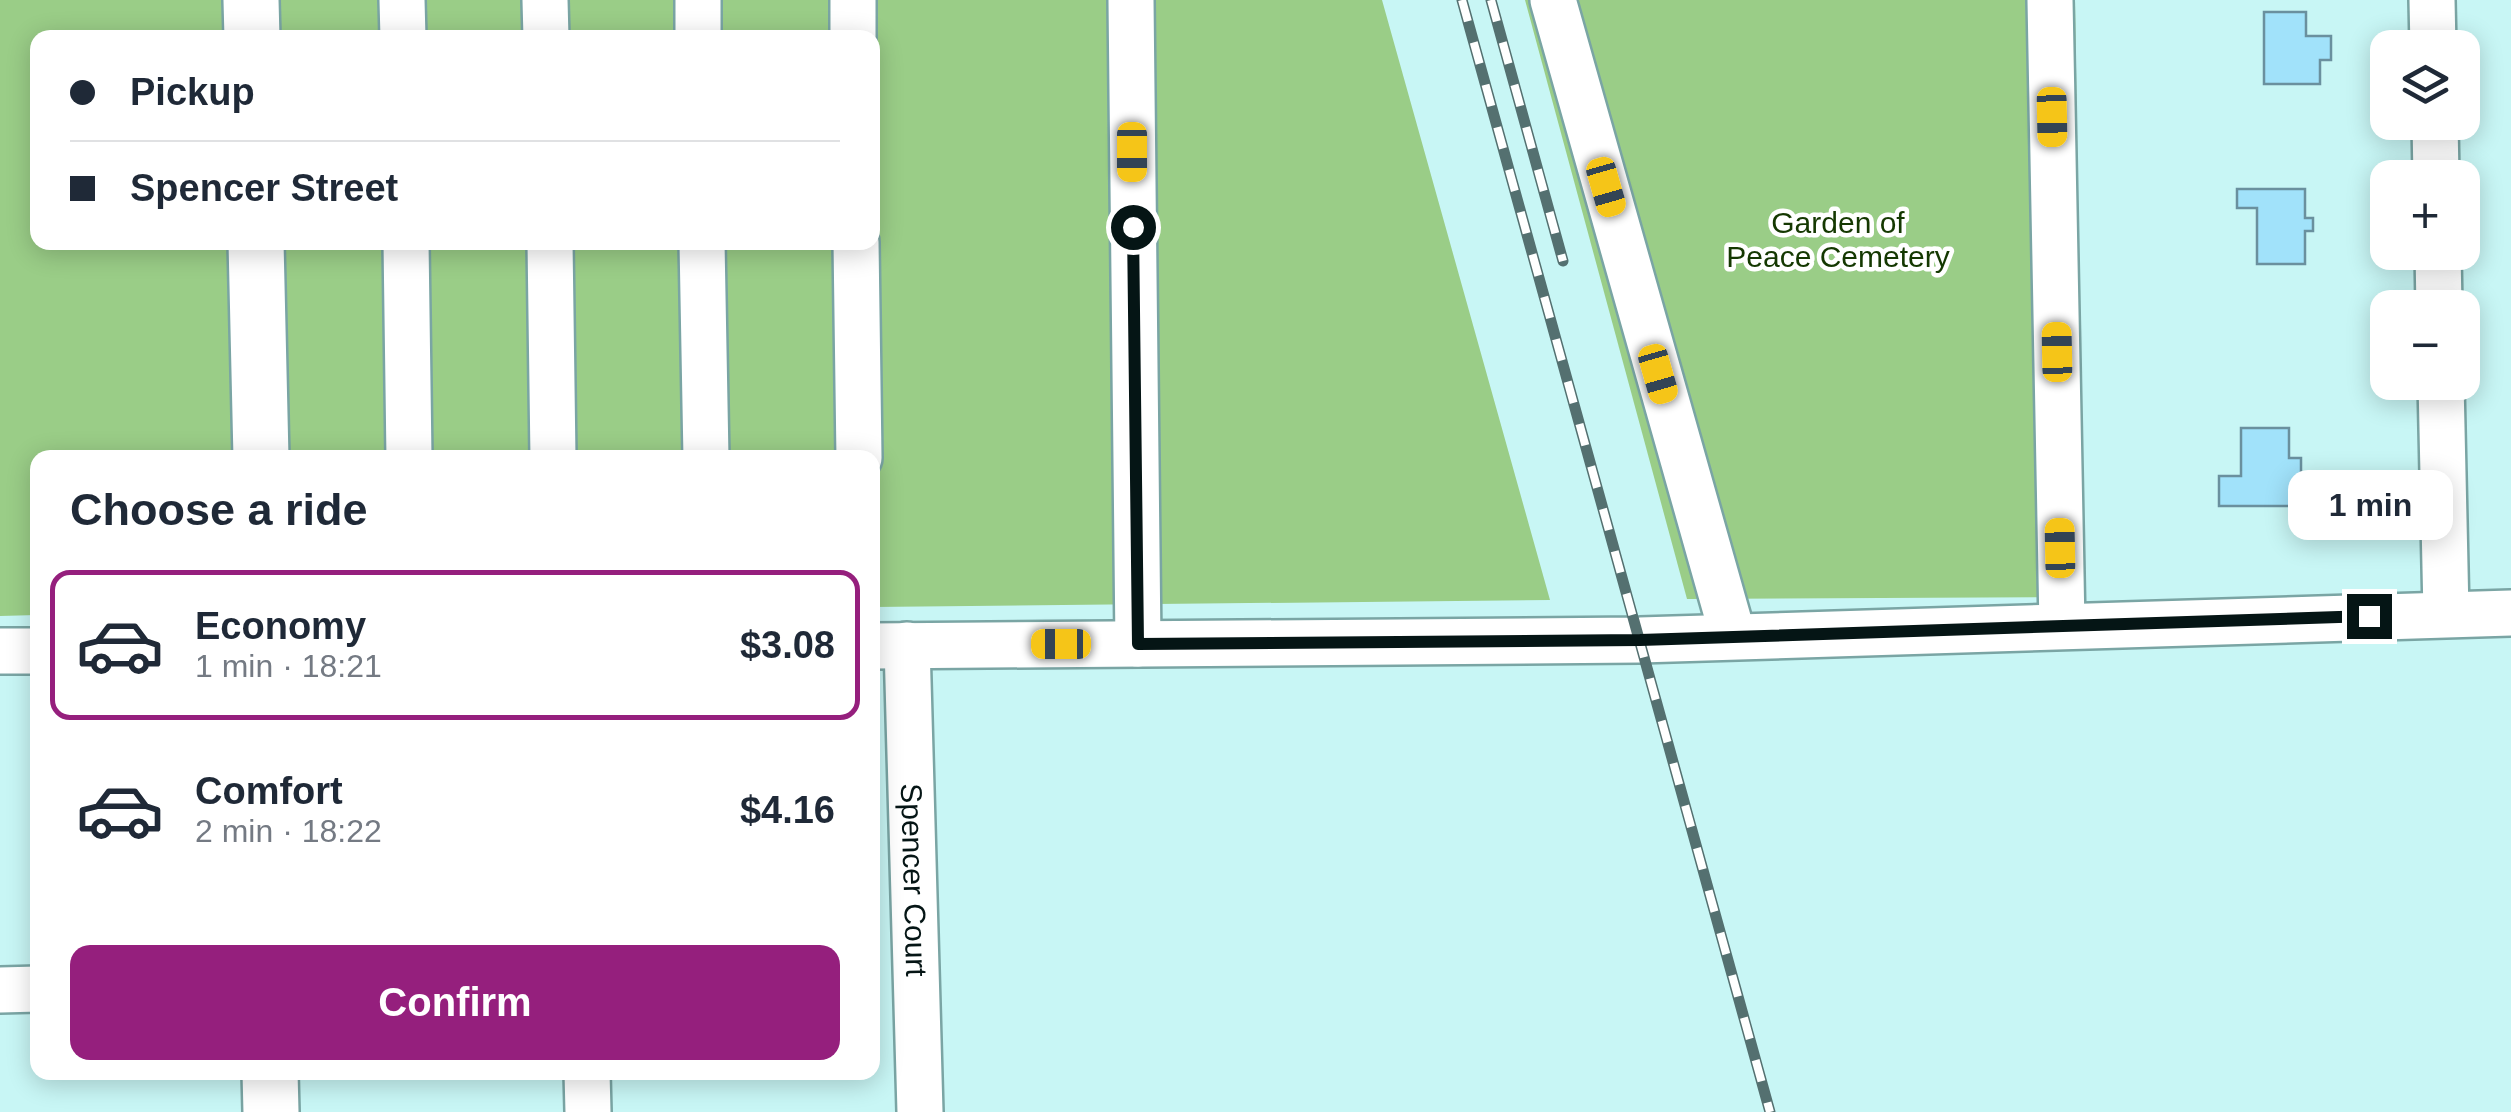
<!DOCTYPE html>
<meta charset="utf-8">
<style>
:root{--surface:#fff;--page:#f6f6f7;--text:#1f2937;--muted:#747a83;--line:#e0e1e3;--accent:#951f7d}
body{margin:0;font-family:Helvetica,sans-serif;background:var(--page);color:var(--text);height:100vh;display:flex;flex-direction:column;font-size:38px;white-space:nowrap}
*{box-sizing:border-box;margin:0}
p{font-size:32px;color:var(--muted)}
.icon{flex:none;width:55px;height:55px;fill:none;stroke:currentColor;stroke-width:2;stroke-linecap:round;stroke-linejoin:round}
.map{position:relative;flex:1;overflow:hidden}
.details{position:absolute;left:30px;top:450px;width:850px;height:630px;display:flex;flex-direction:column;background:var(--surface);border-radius:20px;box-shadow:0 5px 25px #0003}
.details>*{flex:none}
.banner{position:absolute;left:30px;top:30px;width:850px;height:220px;border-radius:20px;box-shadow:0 5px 25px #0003;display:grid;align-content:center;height:220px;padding:0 40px;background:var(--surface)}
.buttons{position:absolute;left:2370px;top:30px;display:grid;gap:20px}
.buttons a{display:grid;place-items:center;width:110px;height:110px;border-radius:20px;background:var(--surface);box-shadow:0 5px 25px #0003;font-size:50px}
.end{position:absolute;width:45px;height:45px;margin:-22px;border:12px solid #051515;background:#fff;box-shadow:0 0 0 5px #fff}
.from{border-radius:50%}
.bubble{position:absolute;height:70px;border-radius:20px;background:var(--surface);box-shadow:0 5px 25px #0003;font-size:32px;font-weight:700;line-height:70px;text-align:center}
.car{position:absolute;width:30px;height:60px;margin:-30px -15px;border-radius:12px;box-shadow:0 0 8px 2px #0007;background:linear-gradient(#f5c518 24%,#345 0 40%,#f5c518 0 76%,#345 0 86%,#f5c518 0)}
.banner b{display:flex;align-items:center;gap:35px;height:95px;font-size:38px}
.banner b+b{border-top:2px solid var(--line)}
.banner i{width:25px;height:25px;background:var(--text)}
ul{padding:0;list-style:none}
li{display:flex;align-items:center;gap:30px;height:150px;margin:0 20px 15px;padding:0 20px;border:5px solid transparent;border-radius:20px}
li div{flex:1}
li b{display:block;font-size:38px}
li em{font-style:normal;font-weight:700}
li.current{border-color:var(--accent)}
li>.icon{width:90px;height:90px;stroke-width:1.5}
h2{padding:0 40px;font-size:45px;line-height:120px}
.cta{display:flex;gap:20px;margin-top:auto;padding:20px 40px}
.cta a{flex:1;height:115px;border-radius:20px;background:var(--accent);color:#fff;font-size:40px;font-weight:700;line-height:115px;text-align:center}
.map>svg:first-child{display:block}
.green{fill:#9acd87;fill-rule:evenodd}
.building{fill:#a1e2fa;stroke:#6a909e;stroke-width:2.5}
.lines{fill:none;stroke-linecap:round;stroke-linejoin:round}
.minor-casing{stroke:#7aa5a4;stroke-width:50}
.major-casing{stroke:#7aa5a4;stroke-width:60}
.minor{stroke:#fff;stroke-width:45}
.major{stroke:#fff;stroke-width:55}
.rail-casing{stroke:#547070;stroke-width:11}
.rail{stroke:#fff;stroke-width:8;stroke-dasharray:22;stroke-linecap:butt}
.route{stroke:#051515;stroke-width:12}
.labels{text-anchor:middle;stroke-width:9;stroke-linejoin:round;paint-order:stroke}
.park-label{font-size:30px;fill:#143801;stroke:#fff}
.street-label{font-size:30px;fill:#051515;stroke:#fff}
</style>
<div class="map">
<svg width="2511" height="1112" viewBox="0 0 2511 1112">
<rect width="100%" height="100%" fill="#c8f6f5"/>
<!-- green -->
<g class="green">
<path d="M0 0H1382L1550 600 873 607 872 458H38L37 615 0 616ZM38 38H872V242H38Z"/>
<polygon points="1525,0 2075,0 2084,597 1687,599"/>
</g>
<!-- building -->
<g class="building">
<polygon points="2264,12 2306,12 2306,36 2331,36 2331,60 2320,60 2320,84 2264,84"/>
<polygon points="2237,189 2305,189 2305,218 2313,218 2313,231 2305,231 2305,264 2257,264 2257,208 2237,208"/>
<polygon points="2241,428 2289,428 2289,458 2301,458 2301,506 2219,506 2219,476 2241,476"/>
</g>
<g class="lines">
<!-- minor casing -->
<g class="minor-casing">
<g id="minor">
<polyline points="402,0 403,38"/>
<polyline points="545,0 546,38"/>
<polyline points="698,0 698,38"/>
<polyline points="853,0 853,38"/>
<polyline points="1131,0 1138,644"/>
<polyline points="1553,0 1733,636"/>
<polyline points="2050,0 2062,626"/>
<polyline points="2432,0 2433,48"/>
<polyline points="2435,122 2436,178"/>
<polyline points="406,242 409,458"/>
<polyline points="550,242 553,458"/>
<polyline points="702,242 706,458"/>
<polyline points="856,242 859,458"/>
<polyline points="2438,252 2439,308"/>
<polyline points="2441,382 2446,613"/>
<path id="s1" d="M907 645 920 1112"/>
<polyline points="872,646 1640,640 2511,613"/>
<polyline points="0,651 38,651"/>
<polyline points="0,990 38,989"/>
<polyline points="587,1072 588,1112"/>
</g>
</g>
<!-- major casing -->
<g class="major-casing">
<g id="major">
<polyline points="251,0 252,38"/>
<polyline points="256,242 261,458"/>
<polyline points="270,1072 271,1112"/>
</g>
</g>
<!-- minor -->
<use href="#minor" class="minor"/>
<!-- major -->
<use href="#major" class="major"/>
<!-- rail casing -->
<g class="rail-casing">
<g id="rail">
<polyline points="1462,0 1770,1112"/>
<polyline points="1491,0 1563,261"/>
</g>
</g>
<!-- rail -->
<use href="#rail" class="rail"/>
</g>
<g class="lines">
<!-- route -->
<polyline class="route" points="1133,227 1138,644 1640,640 2369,616"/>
</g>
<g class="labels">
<!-- park labels -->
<g class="park-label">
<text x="1838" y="233">Garden of<tspan x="1838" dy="34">Peace Cemetery</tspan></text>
</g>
<!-- street labels -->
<g class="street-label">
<text dy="10" stroke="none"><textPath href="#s1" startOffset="235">Spencer Court</textPath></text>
</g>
</g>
</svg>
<div class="buttons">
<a><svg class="icon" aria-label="layers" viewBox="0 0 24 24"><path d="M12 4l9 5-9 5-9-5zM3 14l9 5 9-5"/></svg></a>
<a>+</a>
<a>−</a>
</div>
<i class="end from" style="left:1133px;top:227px"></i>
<i class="end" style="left:2369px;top:616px"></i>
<div class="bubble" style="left:2288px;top:470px;width:165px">1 min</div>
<i class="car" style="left:2052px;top:117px;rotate:179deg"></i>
<i class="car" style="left:1132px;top:152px;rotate:180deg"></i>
<i class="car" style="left:1606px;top:187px;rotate:164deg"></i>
<i class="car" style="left:2057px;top:352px;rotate:359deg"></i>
<i class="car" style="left:1658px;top:374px;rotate:164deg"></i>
<i class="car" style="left:2060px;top:548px;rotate:359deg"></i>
<i class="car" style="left:1061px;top:644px;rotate:270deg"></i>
<div class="banner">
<b><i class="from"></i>Pickup</b>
<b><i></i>Spencer Street</b>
</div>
<section class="details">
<h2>Choose a ride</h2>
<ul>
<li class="current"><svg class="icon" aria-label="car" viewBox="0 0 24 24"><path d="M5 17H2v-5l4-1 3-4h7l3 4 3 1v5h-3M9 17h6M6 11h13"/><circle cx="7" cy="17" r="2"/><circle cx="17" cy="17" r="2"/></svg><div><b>Economy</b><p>1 min · 18:21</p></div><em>$3.08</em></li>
<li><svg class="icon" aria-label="car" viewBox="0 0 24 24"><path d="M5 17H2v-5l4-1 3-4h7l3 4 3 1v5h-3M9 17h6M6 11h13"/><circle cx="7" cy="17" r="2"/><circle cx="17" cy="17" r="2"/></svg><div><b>Comfort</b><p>2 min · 18:22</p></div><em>$4.16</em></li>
</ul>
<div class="cta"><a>Confirm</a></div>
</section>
</div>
